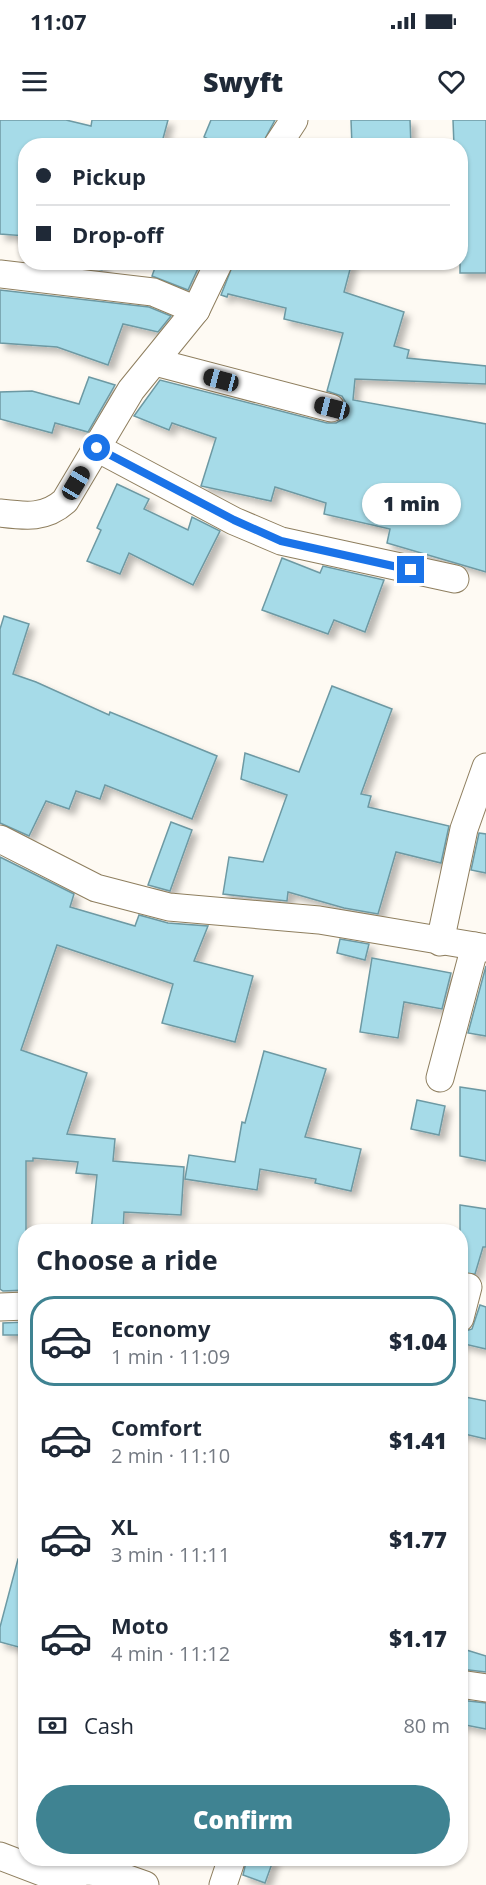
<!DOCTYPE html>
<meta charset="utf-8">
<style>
:root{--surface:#fff;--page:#f6f6f7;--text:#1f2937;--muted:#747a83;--line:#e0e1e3;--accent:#3f8392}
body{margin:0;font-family:"Open Sans",sans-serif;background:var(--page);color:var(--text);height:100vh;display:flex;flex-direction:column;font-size:22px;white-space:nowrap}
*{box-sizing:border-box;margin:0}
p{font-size:20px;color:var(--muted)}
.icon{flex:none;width:33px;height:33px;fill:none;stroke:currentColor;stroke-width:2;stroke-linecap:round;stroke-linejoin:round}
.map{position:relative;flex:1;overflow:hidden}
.drawer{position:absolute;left:18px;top:1104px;width:450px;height:642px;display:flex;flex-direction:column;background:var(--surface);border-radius:24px;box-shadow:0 2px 4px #0004}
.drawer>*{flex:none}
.guide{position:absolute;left:18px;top:18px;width:450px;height:132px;border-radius:24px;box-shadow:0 2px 4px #0004;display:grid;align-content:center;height:132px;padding:0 18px;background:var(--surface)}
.end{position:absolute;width:27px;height:27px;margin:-14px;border:8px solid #1a73e8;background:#fff;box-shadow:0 0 0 3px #fff}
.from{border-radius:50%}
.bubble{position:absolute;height:42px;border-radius:21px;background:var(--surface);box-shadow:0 2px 4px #0004;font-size:20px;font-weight:800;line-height:42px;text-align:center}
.car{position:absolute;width:18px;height:36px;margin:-18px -9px;border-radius:8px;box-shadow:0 0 4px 2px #0007;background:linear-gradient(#222 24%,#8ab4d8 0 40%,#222 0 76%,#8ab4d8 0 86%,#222 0)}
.guide b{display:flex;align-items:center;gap:21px;height:57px;font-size:22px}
.guide b+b{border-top:2px solid var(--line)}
.guide i{width:15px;height:15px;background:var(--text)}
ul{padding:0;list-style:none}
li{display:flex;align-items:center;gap:18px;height:90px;margin:0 12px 9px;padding:0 6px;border:3px solid transparent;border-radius:24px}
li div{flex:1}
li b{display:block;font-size:22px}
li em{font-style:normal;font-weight:800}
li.on{border-color:var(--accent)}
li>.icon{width:54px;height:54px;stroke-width:1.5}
h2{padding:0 18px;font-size:27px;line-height:72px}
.pay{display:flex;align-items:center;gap:15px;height:66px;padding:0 18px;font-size:22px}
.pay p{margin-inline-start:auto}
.primary-button{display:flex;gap:12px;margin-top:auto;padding:12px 18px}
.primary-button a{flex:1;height:69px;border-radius:36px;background:var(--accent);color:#fff;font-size:24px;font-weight:800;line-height:69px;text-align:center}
.status{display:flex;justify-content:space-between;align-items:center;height:42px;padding:0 30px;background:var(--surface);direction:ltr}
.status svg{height:16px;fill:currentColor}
header{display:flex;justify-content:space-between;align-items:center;height:78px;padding:0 18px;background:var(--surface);font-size:27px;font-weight:800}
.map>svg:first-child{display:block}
.building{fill:#a6dbe8;stroke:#6d99a3;stroke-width:1.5;filter:url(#shadow)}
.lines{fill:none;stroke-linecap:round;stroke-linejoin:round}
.minor-casing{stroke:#8e7e5e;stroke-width:29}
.minor{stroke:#fff;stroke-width:27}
.route{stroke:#1a73e8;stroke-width:8}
</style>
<div class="status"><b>11:07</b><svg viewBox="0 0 49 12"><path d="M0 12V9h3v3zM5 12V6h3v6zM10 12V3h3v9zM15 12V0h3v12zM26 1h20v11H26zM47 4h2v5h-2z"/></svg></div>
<header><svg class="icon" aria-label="menu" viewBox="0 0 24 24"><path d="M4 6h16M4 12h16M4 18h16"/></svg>Swyft<svg class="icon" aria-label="heart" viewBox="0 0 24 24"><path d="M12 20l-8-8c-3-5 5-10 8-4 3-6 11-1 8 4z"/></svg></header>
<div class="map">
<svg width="486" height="1765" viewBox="0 0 486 1765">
<defs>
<filter id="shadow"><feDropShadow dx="5.5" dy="5.5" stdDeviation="3" flood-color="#0004"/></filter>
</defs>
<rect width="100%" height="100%" fill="#fefaf3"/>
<!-- building -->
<g class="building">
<polygon points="0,0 66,0 91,6 92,0 168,0 161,26 135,19 135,26 26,26 26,116 0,114"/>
<polygon points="211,0 275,0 261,26 222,26 204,17"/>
<polygon points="351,0 410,0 411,26 352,26"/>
<polygon points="453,0 486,0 486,153 460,153 460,26 454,26"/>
<polygon points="49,142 104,142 102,150"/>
<polygon points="157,142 201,142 188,170 152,156"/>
<polygon points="234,142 352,142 344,172 404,192 394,226 409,230 407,238 486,246 486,264 355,259 353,280 486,304 486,452 387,423 390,409 324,394 326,383 275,367 271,381 201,366 216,318 172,303 169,310 134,296 160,260 327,303 336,303 343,299 346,283 342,276 327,271 343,213 284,199 286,188 228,174 227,177 221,175"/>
<polygon points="0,170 149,187 171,196 158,212 123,204 108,245 57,227 0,223"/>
<polygon points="89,257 115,265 88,312 55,303 52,313 0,299 0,272 32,271 79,284"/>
<polygon points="117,364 149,379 144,389 188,410 192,397 220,411 193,465 129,433 120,454 87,441 101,410 97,408"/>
<polygon points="282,438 320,453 323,446 384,460 365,512 334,500 328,514 262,490"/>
<polygon points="4,496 29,504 13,554 36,562 109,595 110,592 217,636 192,699 105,665 100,679 76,671 69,689 46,681 29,716 0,703 0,509"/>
<polygon points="332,566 392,589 361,674 371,676 368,687 449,706 441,743 396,732 378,794 344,788 288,772 287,781 223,774 229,737 263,742 287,675 241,659 245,633 299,652"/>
<polygon points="171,702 192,710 170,771 148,765"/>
<polygon points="479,713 486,714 486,753 471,750"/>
<polygon points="0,737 74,774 70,787 135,806 139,795 168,803 208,806 194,841 253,856 235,922 162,903 173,864 57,825 21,930 87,953 67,1014 115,1019 113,1041 184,1047 181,1095 124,1092 123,1112 91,1112 97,1055 76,1053 78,1042 33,1038 33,1041 26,1041 26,1170 3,1171 0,1169"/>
<polygon points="340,819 369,824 365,840 337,833"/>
<polygon points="372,838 451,853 442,889 404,882 398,918 360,912"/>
<polygon points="486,846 486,916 468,913"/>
<polygon points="264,931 326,949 305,1017 361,1029 351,1071 315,1063 316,1059 260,1049 257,1070 185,1059 189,1035 235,1042 242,1002 245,1003"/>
<polygon points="460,967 486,971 486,1041 460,1036"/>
<polygon points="417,980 445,986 439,1015 411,1009"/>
<polygon points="460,1085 486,1089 486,1127 483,1127 475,1154 460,1154"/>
<polygon points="480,1185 486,1187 486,1229 460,1223 460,1213 472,1209"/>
<polygon points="26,1202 26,1215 3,1215 3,1203"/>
<polygon points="460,1276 486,1281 486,1319 460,1313"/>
<polygon points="18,1439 26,1440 26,1529 0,1522 0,1507"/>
<polygon points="460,1528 486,1536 486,1552 460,1549"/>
<polygon points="460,1580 486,1583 486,1609 460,1604"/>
<polygon points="247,1738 274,1738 265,1763 243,1755"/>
</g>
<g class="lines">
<!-- minor casing -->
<g class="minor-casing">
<g id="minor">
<polyline points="277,26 294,0"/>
<polyline points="0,154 153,172 196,190"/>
<polyline points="155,242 331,288"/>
<polyline points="97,328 234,401 281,421 455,459"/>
<path d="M0 393C25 396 45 399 65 381L131 270 196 190 219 142"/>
<polyline points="0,719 96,768 169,787 319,800 486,828"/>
<polyline points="440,822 464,709 486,647"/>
<polyline points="440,958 475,826"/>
<polyline points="0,1187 26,1186"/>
<polyline points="460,1198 468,1167"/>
<polyline points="460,1564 486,1568"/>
<polyline points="0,1736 55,1757 87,1751 111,1753 145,1765"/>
<polyline points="223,1765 232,1738"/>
</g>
</g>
<!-- minor -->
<use href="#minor" class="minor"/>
</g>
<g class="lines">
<!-- route -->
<polyline class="route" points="97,328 234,400 281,421 411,450"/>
</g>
</svg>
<i class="end from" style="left:97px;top:328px"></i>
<i class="end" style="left:411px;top:450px"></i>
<div class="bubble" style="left:362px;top:363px;width:99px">1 min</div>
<i class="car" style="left:221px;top:260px;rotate:285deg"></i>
<i class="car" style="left:332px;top:288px;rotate:284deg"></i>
<i class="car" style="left:76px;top:363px;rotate:31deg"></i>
<div class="guide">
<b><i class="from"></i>Pickup</b>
<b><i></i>Drop-off</b>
</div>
<section class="drawer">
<h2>Choose a ride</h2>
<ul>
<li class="on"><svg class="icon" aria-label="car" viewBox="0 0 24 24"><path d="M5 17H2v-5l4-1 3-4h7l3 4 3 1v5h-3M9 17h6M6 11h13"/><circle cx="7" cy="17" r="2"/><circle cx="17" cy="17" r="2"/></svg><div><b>Economy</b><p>1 min · 11:09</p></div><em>$1.04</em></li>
<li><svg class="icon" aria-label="car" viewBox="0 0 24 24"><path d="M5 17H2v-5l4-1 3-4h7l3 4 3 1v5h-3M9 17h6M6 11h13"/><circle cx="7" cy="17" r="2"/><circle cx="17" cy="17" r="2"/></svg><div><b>Comfort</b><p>2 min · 11:10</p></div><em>$1.41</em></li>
<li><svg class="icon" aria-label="car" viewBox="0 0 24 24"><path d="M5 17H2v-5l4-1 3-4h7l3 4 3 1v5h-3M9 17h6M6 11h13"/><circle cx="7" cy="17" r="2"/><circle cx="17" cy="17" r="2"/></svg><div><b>XL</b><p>3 min · 11:11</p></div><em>$1.77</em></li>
<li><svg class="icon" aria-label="car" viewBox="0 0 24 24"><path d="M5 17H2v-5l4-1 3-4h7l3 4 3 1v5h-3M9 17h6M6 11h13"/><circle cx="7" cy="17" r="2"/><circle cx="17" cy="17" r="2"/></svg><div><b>Moto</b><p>4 min · 11:12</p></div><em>$1.17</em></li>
</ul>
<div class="pay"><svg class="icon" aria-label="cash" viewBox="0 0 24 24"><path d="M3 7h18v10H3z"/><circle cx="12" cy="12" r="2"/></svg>Cash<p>80 m</p></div>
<div class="primary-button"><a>Confirm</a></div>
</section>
</div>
